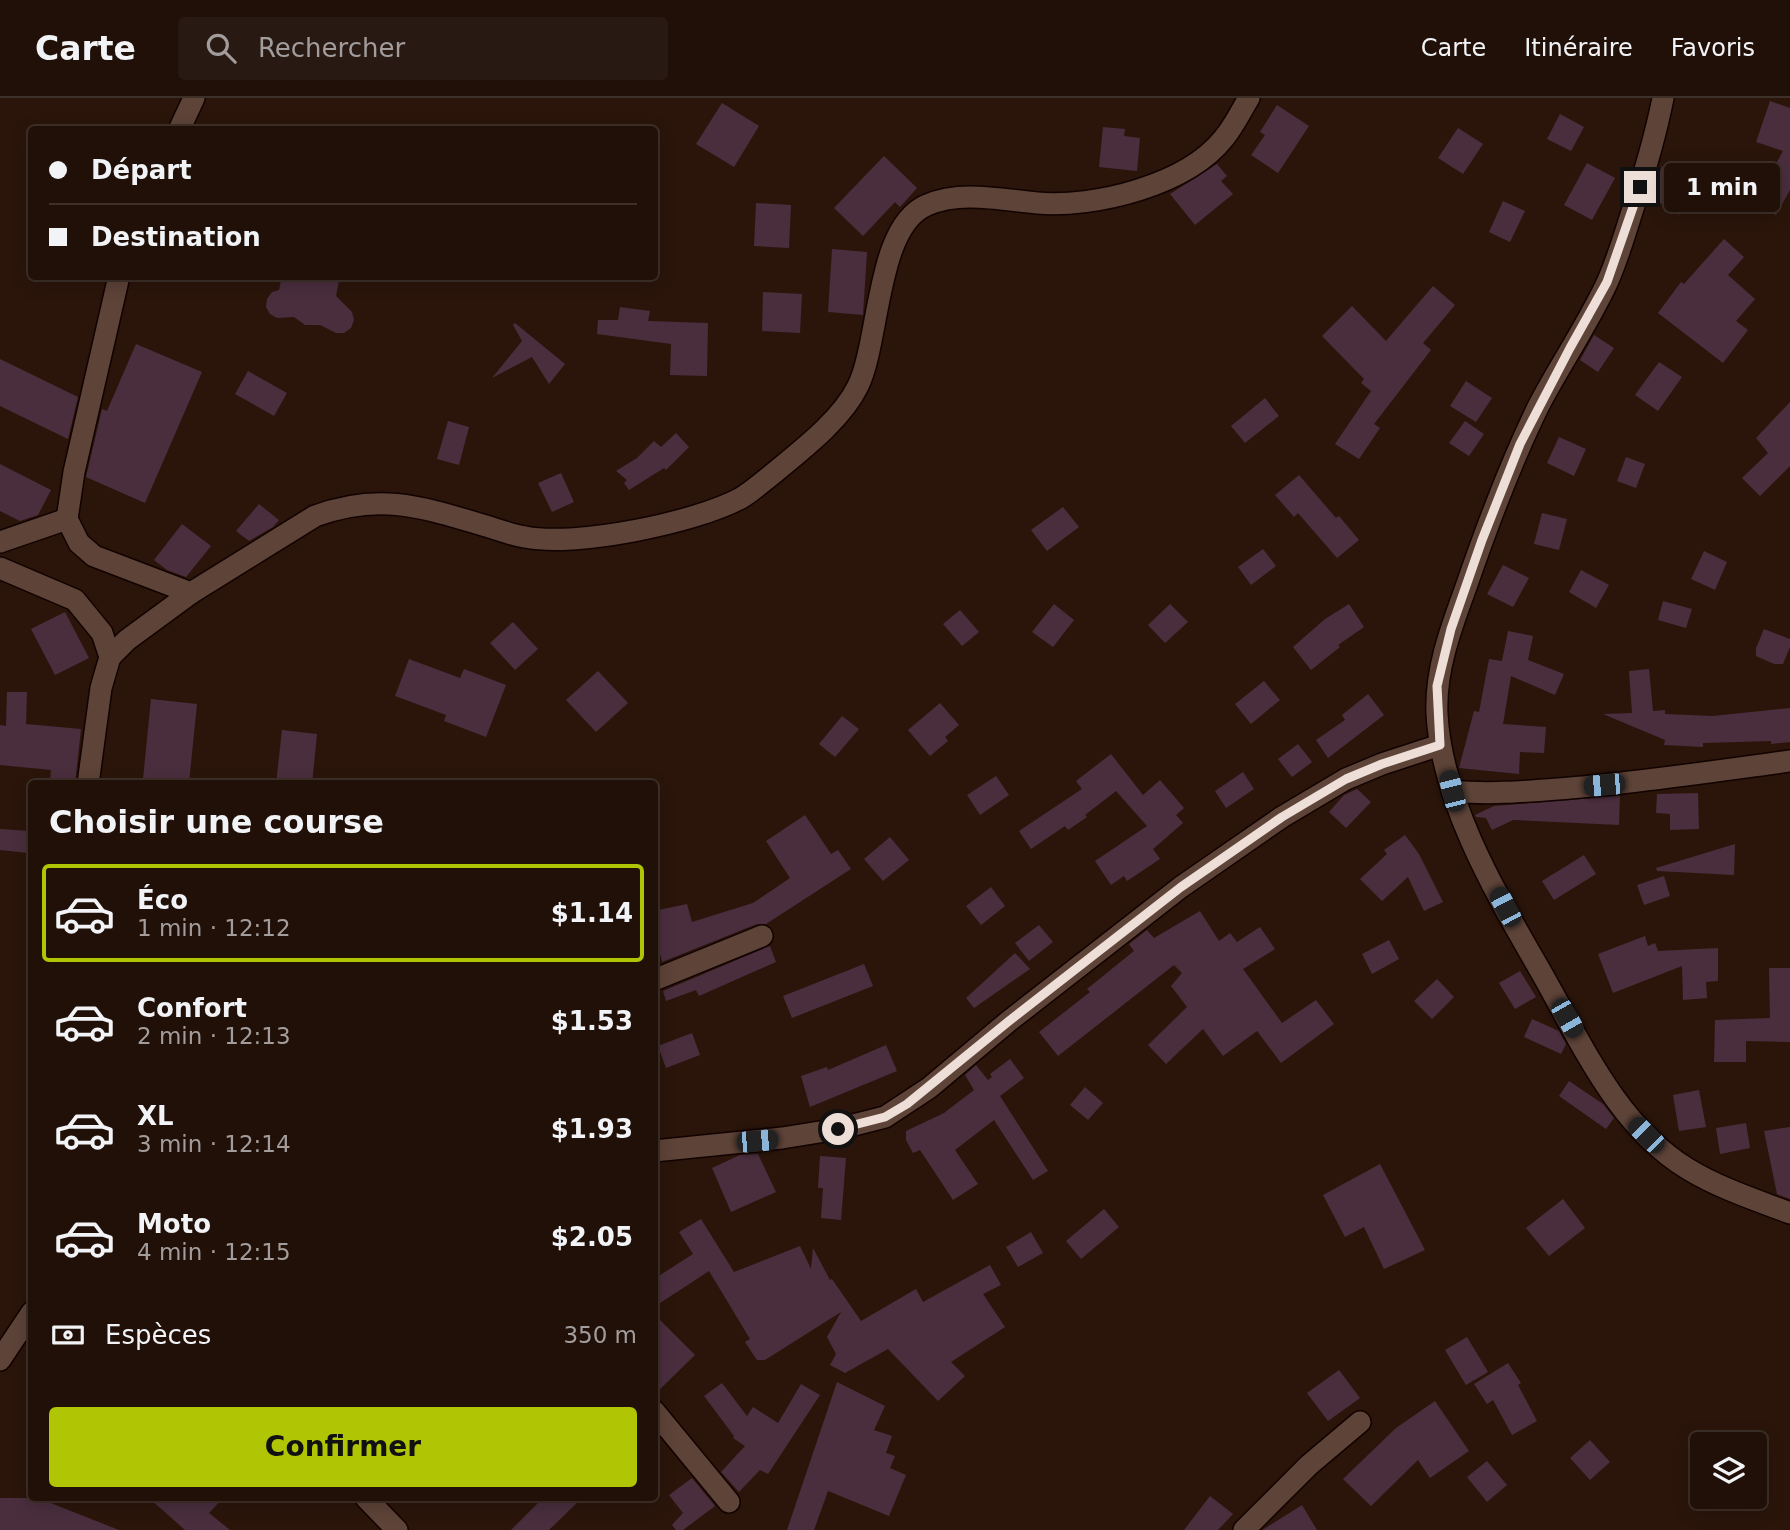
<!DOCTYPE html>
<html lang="fr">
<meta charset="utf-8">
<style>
:root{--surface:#201008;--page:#281912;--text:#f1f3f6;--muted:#a29d9c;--line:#3d3029;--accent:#b0c503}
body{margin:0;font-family:"DejaVu Sans",sans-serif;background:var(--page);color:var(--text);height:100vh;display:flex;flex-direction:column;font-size:26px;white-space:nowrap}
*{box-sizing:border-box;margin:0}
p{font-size:23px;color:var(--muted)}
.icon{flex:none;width:38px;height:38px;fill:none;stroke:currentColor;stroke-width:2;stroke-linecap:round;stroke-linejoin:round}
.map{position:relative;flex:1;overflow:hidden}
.side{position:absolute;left:28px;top:682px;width:630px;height:721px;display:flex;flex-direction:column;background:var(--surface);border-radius:7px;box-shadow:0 4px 18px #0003,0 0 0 2px var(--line)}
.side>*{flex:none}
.top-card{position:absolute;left:28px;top:28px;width:630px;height:154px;border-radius:7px;box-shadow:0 4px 18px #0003,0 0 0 2px var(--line);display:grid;align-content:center;height:154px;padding:0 21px;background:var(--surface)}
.controls{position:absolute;left:1690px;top:1334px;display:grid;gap:14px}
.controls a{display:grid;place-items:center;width:77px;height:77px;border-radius:7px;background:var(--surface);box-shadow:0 4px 18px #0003,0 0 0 2px var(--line);font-size:35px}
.end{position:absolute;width:32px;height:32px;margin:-16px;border:9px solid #eeded8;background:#111;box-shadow:0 0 0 4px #111}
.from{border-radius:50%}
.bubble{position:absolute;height:49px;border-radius:7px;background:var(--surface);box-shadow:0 4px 18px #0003,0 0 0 2px var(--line);font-size:23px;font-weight:800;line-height:49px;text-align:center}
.car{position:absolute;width:21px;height:42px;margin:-21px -10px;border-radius:9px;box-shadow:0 0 5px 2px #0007;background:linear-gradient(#222 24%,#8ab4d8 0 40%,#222 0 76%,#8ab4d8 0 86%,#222 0)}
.top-card b{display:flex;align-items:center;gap:24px;height:66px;font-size:26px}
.top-card b+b{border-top:2px solid var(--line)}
.top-card i{width:18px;height:18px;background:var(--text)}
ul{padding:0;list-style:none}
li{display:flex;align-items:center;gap:21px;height:98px;margin:0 14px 10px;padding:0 7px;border:4px solid transparent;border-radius:7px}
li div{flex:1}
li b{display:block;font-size:26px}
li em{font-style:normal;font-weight:800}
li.selected{border-color:var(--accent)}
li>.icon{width:63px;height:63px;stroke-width:1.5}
h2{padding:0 21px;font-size:32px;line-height:84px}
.pay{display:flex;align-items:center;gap:18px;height:77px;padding:0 21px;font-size:26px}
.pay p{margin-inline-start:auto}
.primary-button{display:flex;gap:14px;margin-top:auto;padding:14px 21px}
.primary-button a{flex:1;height:80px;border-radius:7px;background:var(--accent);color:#111;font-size:28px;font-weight:800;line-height:80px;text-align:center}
header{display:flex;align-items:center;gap:42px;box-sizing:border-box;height:98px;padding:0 35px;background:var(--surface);border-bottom:2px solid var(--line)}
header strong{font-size:33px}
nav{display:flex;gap:38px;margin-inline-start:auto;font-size:24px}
.search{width:490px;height:63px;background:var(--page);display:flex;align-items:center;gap:18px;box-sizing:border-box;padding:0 24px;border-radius:7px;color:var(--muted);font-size:26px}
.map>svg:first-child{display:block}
.building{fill:#4a2e3e}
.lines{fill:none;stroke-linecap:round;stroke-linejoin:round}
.street-casing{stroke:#120200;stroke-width:24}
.street{stroke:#5d4338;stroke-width:21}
.route{stroke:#eeded8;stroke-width:9}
</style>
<header>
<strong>Carte</strong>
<div class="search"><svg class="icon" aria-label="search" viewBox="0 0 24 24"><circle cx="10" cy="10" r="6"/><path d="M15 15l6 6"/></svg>Rechercher</div>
<nav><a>Carte</a><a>Itinéraire</a><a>Favoris</a></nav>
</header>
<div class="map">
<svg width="1790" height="1432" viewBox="0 0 1790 1432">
<rect width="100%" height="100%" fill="#2b150b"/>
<!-- building -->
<g class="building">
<polygon points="1770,3 1790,10 1790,92 1776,117 1754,105 1783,53 1756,44"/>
<polygon points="722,5 759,28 734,69 696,46"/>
<polygon points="1277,7 1309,28 1278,75 1251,57 1265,37 1260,34"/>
<polygon points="1560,16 1584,29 1571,53 1547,41"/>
<polygon points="1103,29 1125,31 1124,38 1140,40 1137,73 1099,69"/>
<polygon points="1458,30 1483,46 1463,76 1438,60"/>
<polygon points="884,58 917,90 900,109 895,104 863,138 834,110"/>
<polygon points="1587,65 1615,80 1592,122 1564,107"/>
<polygon points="1217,66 1227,78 1221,83 1233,96 1195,127 1170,96"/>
<polygon points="1662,68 1696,91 1679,117 1651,99"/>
<polygon points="1503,103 1525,113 1510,144 1489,134"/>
<polygon points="756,105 791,107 789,150 754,148"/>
<polygon points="1724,141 1744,159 1728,177 1755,201 1736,223 1748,232 1723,265 1658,215 1681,184 1684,186"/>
<polygon points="832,151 867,154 863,217 828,214"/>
<polygon points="282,178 340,178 336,198 352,214 354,222 351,230 344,235 336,235 320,227 305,227 294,219 277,220 270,216 266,209 267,201 272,194 279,192"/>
<polygon points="1433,188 1455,207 1423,245 1431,252 1374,326 1380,330 1359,361 1335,346 1371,293 1361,285 1364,281 1322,238 1352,208 1386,243"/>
<polygon points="763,194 802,196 800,235 762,233"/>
<polygon points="620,209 650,213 648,223 708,225 707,278 670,277 671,246 597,236 598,222 618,222"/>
<polygon points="515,225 565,266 549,286 532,259 492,280 522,243 513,227"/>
<polygon points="1594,237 1614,250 1598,274 1580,262"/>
<polygon points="136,246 202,274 145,405 86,379 102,311 107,313"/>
<polygon points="0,261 78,299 68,341 0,308"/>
<polygon points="1659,264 1682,279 1658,313 1635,297"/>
<polygon points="248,273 287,295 274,318 235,296"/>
<polygon points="1466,283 1492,300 1476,324 1450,308"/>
<polygon points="1265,300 1279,318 1245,345 1231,328"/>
<polygon points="1790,304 1790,368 1760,398 1742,380 1768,355 1756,340"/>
<polygon points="448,323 469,329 459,367 437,361"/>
<polygon points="1465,323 1484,336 1469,358 1449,345"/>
<polygon points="676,335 689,349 666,372 664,370 629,392 624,385 627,382 616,373 637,360 654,343 661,349"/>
<polygon points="1559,339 1586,351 1574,378 1547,365"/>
<polygon points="1626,359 1645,366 1636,390 1617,383"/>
<polygon points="0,366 51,392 38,417 20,423 0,413"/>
<polygon points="561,375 574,404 552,414 538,385"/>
<polygon points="1299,377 1336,420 1339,418 1359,442 1337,460 1298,415 1294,419 1275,397"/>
<polygon points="259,406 279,422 273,429 249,443 236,433"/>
<polygon points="1063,409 1079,429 1047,453 1031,432"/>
<polygon points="1542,415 1567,421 1559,452 1534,446"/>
<polygon points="182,426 211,448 186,479 167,472 154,462"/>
<polygon points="1263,451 1276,468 1251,487 1238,469"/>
<polygon points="1704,453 1727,464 1715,492 1691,481"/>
<polygon points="1503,467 1529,480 1513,509 1487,496"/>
<polygon points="1581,472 1609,487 1596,510 1569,494"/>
<polygon points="1663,503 1692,511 1686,530 1658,522"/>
<polygon points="1054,506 1074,522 1053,549 1032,534"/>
<polygon points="1170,506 1188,524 1165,545 1148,527"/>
<polygon points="1349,506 1364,529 1338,547 1340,549 1311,572 1293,549 1325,521"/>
<polygon points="960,512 979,534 962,548 943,526"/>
<polygon points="65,514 89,560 55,577 31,531"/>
<polygon points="513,524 538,551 515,572 490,545"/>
<polygon points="1764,531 1790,541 1790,549 1783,566 1774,566 1756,558 1756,550"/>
<polygon points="1508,533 1533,538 1528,562 1564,576 1555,597 1511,578 1503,626 1546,629 1544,655 1520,654 1519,676 1459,670 1474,613 1479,614 1489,561 1502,563"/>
<polygon points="409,561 460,580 464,571 506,587 486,639 444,623 446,617 395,598"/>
<polygon points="1649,571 1653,613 1665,612 1665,616 1713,618 1790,610 1790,644 1771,646 1771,643 1703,645 1703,649 1664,647 1665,642 1603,616 1632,615 1629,573"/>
<polygon points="598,573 628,605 596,634 566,602"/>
<polygon points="1264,583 1280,602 1251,626 1235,606"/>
<polygon points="7,594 27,594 26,626 81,631 75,686 50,683 51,672 0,667 0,627 6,628"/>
<polygon points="1368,596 1384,617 1328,660 1316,642 1345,622 1342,617"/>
<polygon points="151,601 197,606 189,685 143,681"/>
<polygon points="940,605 959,627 945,639 948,643 930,658 908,632"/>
<polygon points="842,618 859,631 835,659 819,646"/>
<polygon points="282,632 317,636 312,686 276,686"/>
<polygon points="1298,646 1312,664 1292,679 1278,661"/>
<polygon points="1111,656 1143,697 1160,682 1184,710 1176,717 1183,725 1153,751 1160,761 1127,783 1124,778 1111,787 1095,763 1147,728 1116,693 1085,717 1087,719 1068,732 1065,728 1031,751 1019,733 1082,691 1076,683"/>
<polygon points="1243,674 1254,691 1226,710 1215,693"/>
<polygon points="996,678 1009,697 980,717 967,697"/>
<polygon points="1357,691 1371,704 1346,730 1329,714 1344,697"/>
<polygon points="1698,695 1699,731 1670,732 1670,716 1656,715 1657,696"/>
<polygon points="1620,698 1619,727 1513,722 1492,732 1486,720 1476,719 1475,717 1494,708"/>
<polygon points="805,717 831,756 838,752 851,771 766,826 757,826 662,864 654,831 654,813 687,806 692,824 753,805 790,780 766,743"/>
<polygon points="0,731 30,733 28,755 0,752"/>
<polygon points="1405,737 1419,756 1443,804 1424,813 1408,779 1382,803 1360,781 1387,756 1384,752"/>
<polygon points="890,739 909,762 883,783 864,761"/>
<polygon points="1735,746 1734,777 1657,773 1656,770"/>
<polygon points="1584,757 1596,776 1554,802 1542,783"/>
<polygon points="1664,778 1670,798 1644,807 1637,787"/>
<polygon points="991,789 1005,808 981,827 966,808"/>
<polygon points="1200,813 1219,843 1230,835 1237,844 1260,829 1275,851 1243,871 1282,925 1316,902 1334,926 1281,965 1257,933 1223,958 1203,931 1166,966 1148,947 1187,909 1171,888 1182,875 1174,867 1058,958 1039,934 1090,894 1087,891 1134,853 1129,846 1147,832 1154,840"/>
<polygon points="1039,827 1053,844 1029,863 1015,845"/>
<polygon points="1645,838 1648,848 1655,845 1658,853 1718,850 1718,883 1706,884 1707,900 1683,902 1682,868 1613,895 1598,856"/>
<polygon points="1389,842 1399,861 1372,876 1362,856"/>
<polygon points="770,848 776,864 699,898 696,892 666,903 663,893"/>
<polygon points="1015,855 1030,871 974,910 966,900"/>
<polygon points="864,866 873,888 792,920 783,898"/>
<polygon points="1769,870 1790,870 1790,944 1746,943 1746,964 1714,964 1715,922 1770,920"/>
<polygon points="1520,873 1536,899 1515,911 1499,885"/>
<polygon points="1437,881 1454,899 1432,921 1414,903"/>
<polygon points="1532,921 1559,933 1566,946 1561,956 1524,939"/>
<polygon points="692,935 700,957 666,970 658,948"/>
<polygon points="886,947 897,973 810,1009 801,978 827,969 828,972"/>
<polygon points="1010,961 1024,980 1000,998 1048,1073 1033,1082 994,1022 955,1052 978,1086 953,1102 920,1052 913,1055 906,1042 906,1033 944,1015 974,992 965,977 976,967 988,982 992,979 990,976"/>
<polygon points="1569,983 1603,1006 1614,1020 1606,1031 1559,998"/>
<polygon points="1085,989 1103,1005 1088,1022 1070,1007"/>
<polygon points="1699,992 1706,1029 1679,1033 1673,997"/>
<polygon points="1746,1025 1750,1050 1720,1056 1716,1030"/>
<polygon points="1790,1029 1790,1101 1777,1096 1764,1033"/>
<polygon points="758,1056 776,1094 731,1114 712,1070 740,1057"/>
<polygon points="820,1058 846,1060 841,1122 821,1120 823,1090 818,1090"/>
<polygon points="1380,1066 1425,1152 1384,1171 1364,1129 1345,1139 1323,1097"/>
<polygon points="1563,1101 1585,1130 1549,1158 1526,1130"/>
<polygon points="1104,1111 1119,1129 1081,1161 1066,1143"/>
<polygon points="701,1121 734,1174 800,1148 811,1171 813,1150 830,1182 832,1181 861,1223 916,1191 923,1204 990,1167 1001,1187 983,1196 1005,1229 951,1264 965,1278 938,1303 888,1251 845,1275 830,1267 836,1256 827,1239 841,1214 765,1262 757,1262 745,1244 750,1241 709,1173 654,1209 654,1181 693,1156 679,1134"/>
<polygon points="1031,1134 1043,1155 1018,1169 1006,1149"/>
<polygon points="654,1216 695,1257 654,1297"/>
<polygon points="1467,1239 1488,1274 1466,1287 1445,1252"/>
<polygon points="1508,1265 1521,1285 1518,1287 1537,1323 1512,1337 1493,1302 1487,1306 1474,1286"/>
<polygon points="1339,1272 1360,1300 1328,1323 1307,1295"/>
<polygon points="837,1284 885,1308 874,1332 892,1338 886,1355 895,1358 890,1370 906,1377 889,1418 828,1393 814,1432 787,1432"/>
<polygon points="722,1285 747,1318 753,1309 778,1325 801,1286 820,1297 768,1376 760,1372 739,1394 721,1374 745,1348 733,1340 734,1338 704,1298"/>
<polygon points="1435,1303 1469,1353 1430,1380 1418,1362 1371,1408 1343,1381 1396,1330"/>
<polygon points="1590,1342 1610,1364 1590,1382 1570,1360"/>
<polygon points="1487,1363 1507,1387 1487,1404 1467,1379"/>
<polygon points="692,1380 715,1408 683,1432 676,1432 672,1427 683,1415 669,1397"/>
<polygon points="1210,1398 1233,1416 1218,1432 1184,1432"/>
<polygon points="0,1400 38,1400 119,1432 0,1432"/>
<polygon points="149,1400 223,1400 209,1415 230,1432 185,1432"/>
<polygon points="543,1400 582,1400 549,1432 511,1432"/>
<polygon points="1302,1407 1317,1432 1263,1432 1264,1431"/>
</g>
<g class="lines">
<!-- street casing -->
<g class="street-casing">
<g id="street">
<path d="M1663 0C1655 41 1643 80 1630 120 1623 142 1616 166 1606 187 1586 229 1560 267 1539 307 1510 366 1487 428 1466 489 1451 530 1435 572 1437 616 1442 706 1497 797 1541 874 1581 944 1617 1028 1688 1071 1719 1090 1756 1102 1790 1115"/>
<polyline points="179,32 194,0"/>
<polyline points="67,421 74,374 119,178"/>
<path d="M0 444 67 421 79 445 94 458 191 495 315 418C380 394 422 409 486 428 499 432 512 437 525 439 576 449 695 425 741 400 751 394 760 386 769 379 799 354 841 323 858 288 880 243 876 128 927 107 961 92 1002 102 1037 105 1095 110 1187 87 1224 40 1234 28 1241 13 1249 0"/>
<polyline points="0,470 75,502 102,535 110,559 101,590 88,686"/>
<polyline points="110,559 127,542 191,495"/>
<path d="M1452 693C1491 697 1531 693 1570 690 1644 684 1717 673 1790 663"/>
<polyline points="654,882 762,838"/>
<polyline points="654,1053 782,1040 838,1031 885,1019 929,990 1009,923 1181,789 1282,719 1346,681 1382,666 1440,647"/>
<polyline points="0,1262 32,1214"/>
<polyline points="654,1313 729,1404"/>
<polyline points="366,1400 397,1432"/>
<polyline points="1244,1432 1309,1367 1360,1324"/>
</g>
</g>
<!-- street -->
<use href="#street" class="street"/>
</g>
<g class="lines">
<!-- route -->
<polyline class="route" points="838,1031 885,1019 907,1006 1009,923 1181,789 1282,719 1346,681 1382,666 1440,647 1437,588 1451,531 1482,442 1520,346 1570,250 1607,184 1640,89"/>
</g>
</svg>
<div class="controls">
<a><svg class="icon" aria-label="layers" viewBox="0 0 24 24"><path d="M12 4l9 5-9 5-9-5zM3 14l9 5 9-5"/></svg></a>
</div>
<i class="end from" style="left:838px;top:1031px"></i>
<i class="end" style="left:1640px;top:89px"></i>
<div class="bubble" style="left:1664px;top:65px;width:116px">1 min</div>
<i class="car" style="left:1604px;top:687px;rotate:265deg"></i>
<i class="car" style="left:1452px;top:693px;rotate:346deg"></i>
<i class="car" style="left:1505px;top:809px;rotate:332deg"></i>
<i class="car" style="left:1567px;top:920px;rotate:150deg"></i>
<i class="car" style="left:1646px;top:1037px;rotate:315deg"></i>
<i class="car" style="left:757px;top:1043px;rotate:85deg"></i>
<div class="top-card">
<b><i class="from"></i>Départ</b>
<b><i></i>Destination</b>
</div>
<section class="side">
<h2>Choisir une course</h2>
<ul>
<li class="selected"><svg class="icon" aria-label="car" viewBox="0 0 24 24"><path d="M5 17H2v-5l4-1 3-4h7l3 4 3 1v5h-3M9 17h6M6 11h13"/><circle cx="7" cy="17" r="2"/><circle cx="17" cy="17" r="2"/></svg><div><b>Éco</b><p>1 min · 12:12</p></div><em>$1.14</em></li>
<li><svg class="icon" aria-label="car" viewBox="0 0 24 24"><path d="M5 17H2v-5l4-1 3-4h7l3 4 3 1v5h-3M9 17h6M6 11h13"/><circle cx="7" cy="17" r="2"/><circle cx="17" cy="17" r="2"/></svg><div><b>Confort</b><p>2 min · 12:13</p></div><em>$1.53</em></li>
<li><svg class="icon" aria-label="car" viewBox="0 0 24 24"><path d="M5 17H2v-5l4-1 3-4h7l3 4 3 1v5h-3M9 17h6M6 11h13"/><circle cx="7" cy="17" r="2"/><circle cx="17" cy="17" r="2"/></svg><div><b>XL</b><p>3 min · 12:14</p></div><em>$1.93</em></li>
<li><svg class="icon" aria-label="car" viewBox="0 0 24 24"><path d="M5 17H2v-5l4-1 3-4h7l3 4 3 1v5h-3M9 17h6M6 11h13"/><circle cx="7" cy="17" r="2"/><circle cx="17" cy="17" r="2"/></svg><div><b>Moto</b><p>4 min · 12:15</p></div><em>$2.05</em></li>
</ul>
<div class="pay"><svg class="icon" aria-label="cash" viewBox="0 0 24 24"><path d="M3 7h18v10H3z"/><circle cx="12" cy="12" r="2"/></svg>Espèces<p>350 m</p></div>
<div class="primary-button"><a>Confirmer</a></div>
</section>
</div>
